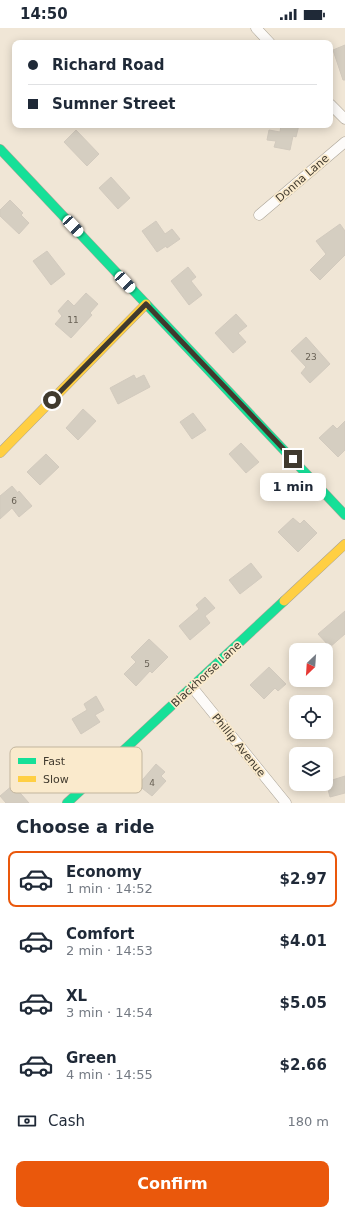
<!DOCTYPE html>
<meta charset="utf-8">
<style>
:root{--surface:#fff;--page:#f2f2f3;--text:#1f2937;--muted:#747a83;--line:#e0e1e3;--accent:#ea580c}
body{margin:0;font-family:"DejaVu Sans",sans-serif;background:var(--page);color:var(--text);height:100vh;display:flex;flex-direction:column;font-size:15px;white-space:nowrap}
*{box-sizing:border-box;margin:0}
p{font-size:13px;color:var(--muted)}
.icon{flex:none;width:22px;height:22px;fill:none;stroke:currentColor;stroke-width:2;stroke-linecap:round;stroke-linejoin:round}
.map{position:relative;height:775px;overflow:hidden}
.drawer{display:flex;flex-direction:column;background:var(--surface);flex:1}
.drawer>*{flex:none}
.guide{position:absolute;left:12px;top:12px;width:321px;height:88px;border-radius:8px;box-shadow:0 2px 10px #0003;display:grid;align-content:center;height:88px;padding:0 16px;background:var(--surface)}
.needle{width:26px;rotate:205deg}
.buttons{position:absolute;left:289px;top:615px;display:grid;gap:8px}
.buttons a{display:grid;place-items:center;width:44px;height:44px;border-radius:8px;background:var(--surface);box-shadow:0 2px 10px #0003;font-size:20px}
.end{position:absolute;width:18px;height:18px;margin:-9px;border:5px solid #403a2e;background:#fff;box-shadow:0 0 0 2px #fff}
.from{border-radius:50%}
.bubble{position:absolute;height:28px;border-radius:8px;background:var(--surface);box-shadow:0 2px 10px #0003;font-size:13px;font-weight:700;line-height:28px;text-align:center}
.car{position:absolute;width:12px;height:24px;margin:-12px -6px;border-radius:5px;box-shadow:0 0 3px 1px #0007;background:linear-gradient(#fff 24%,#345 0 40%,#fff 0 76%,#345 0 86%,#fff 0)}
.guide b{display:flex;align-items:center;gap:14px;height:38px;font-size:15px}
.guide b+b{border-top:1px solid var(--line)}
.guide i{width:10px;height:10px;background:var(--text)}
ul{padding:0;list-style:none}
li{display:flex;align-items:center;gap:12px;height:56px;margin:0 8px 6px;padding:0 8px;border:2px solid transparent;border-radius:8px}
li div{flex:1}
li b{display:block;font-size:15px}
li em{font-style:normal;font-weight:700}
li.on{border-color:var(--accent)}
li>.icon{width:36px;height:36px;stroke-width:1.5}
h2{padding:0 16px;font-size:18px;line-height:48px}
.pay{display:flex;align-items:center;gap:10px;height:44px;padding:0 16px;font-size:15px}
.pay p{margin-inline-start:auto}
.primary-button{display:flex;gap:8px;margin-top:auto;padding:8px 16px}
.primary-button a{flex:1;height:46px;border-radius:8px;background:var(--accent);color:#fff;font-size:16px;font-weight:700;line-height:46px;text-align:center}
.status{display:flex;justify-content:space-between;align-items:center;height:28px;padding:0 20px;background:var(--surface);direction:ltr}
.status svg{height:11px;fill:currentColor}
.map>svg:first-child{display:block}
.building{fill:#d5cec1;stroke:#d2cabe}
.lines{fill:none;stroke-linecap:round;stroke-linejoin:round}
.street-casing{stroke:#aaa396;stroke-width:11}
.fast-casing{stroke:#aaa396;stroke-width:10}
.slow-casing{stroke:#aaa396;stroke-width:10}
.street{stroke:#fdfbf9;stroke-width:10}
.fast{stroke:#16e098;stroke-width:9}
.slow{stroke:#ffcf43;stroke-width:9}
.route{stroke:#403a2e;stroke-width:5}
.labels{text-anchor:middle;stroke-width:3.5;stroke-linejoin:round;paint-order:stroke}
.number-label{font-size:9px;fill:#686155}
.street-label{font-size:11px;fill:#403a2e;stroke:#faeacc}
.key{fill:#faeacc;stroke:#c2b59d;stroke-width:1}
.key-label{font-size:11px;fill:#403a2e}
</style>
<div class="status"><b>14:50</b><svg viewBox="0 0 49 12"><path d="M0 12V9h3v3zM5 12V6h3v6zM10 12V3h3v9zM15 12V0h3v12zM26 1h20v11H26zM47 4h2v5h-2z"/></svg></div>
<div class="map">
<svg width="345" height="775" viewBox="0 0 345 775">
<rect width="100%" height="100%" fill="#f0e6d6"/>
<!-- building -->
<g class="building">
<polygon points="345,17 345,52 343,52 333,22"/>
<polygon points="281,97 299,97 296,109 293,108 290,122 274,119 276,113 267,112 269,102 280,104"/>
<polygon points="76,102 99,126 87,138 64,114"/>
<polygon points="111,149 130,170 118,181 99,160"/>
<polygon points="10,172 23,185 21,187 29,195 19,206 0,188 0,182"/>
<polygon points="156,193 165,206 172,201 180,211 167,220 166,218 157,224 142,203"/>
<polygon points="340,196 345,203 345,227 320,252 310,242 326,226 316,213"/>
<polygon points="47,223 65,246 51,257 33,233"/>
<polygon points="188,239 196,249 191,253 202,267 189,277 171,253"/>
<polygon points="86,265 98,276 90,285 92,287 71,310 55,296 62,288 58,283 68,272 74,278"/>
<polygon points="236,286 247,298 238,305 246,314 233,325 215,305"/>
<polygon points="306,309 330,336 310,355 301,345 306,339 291,323"/>
<polygon points="134,347 136,351 144,347 150,359 118,376 110,360"/>
<polygon points="83,381 96,393 78,412 66,400"/>
<polygon points="193,385 206,402 192,411 180,394"/>
<polygon points="345,393 345,422 338,429 319,410 333,397 337,401"/>
<polygon points="241,415 259,434 246,445 229,426"/>
<polygon points="46,426 59,439 40,457 27,444"/>
<polygon points="12,458 18,465 19,463 32,478 19,489 12,480 0,491 0,468"/>
<polygon points="293,490 300,496 304,492 317,505 298,524 278,504"/>
<polygon points="251,535 262,549 240,566 229,552"/>
<polygon points="205,569 215,580 205,588 210,595 190,612 179,598 199,581 196,577"/>
<polygon points="345,583 345,606 330,619 318,606"/>
<polygon points="149,611 168,629 152,645 150,643 136,658 124,646 136,634 131,629"/>
<polygon points="269,639 286,656 278,663 275,660 264,671 250,657"/>
<polygon points="96,668 104,682 95,687 100,694 81,706 72,691 87,682 84,676"/>
<polygon points="156,736 165,744 161,748 166,753 152,768 138,757"/>
<polygon points="345,748 345,765 330,769 326,754"/>
<polygon points="13,757 29,775 6,775 0,768"/>
</g>
<g class="lines">
<!-- street casing -->
<g class="street-casing">
<g id="street">
<polyline points="256,0 270,15"/>
<polyline points="330,76 345,91"/>
<polyline points="259,187 345,114"/>
<polyline points="192,659 286,775"/>
</g>
</g>
<!-- fast casing -->
<g class="fast-casing">
<g id="fast">
<polyline points="0,121 345,487"/>
<polyline points="67,775 284,573"/>
</g>
</g>
<!-- slow casing -->
<g class="slow-casing">
<g id="slow">
<polyline points="0,425 146,276"/>
<polyline points="284,573 345,516"/>
</g>
</g>
<!-- street -->
<use href="#street" class="street"/>
<!-- fast -->
<use href="#fast" class="fast"/>
<!-- slow -->
<use href="#slow" class="slow"/>
</g>
<g class="lines">
<!-- route -->
<polyline class="route" points="52,372 146,276 293,431"/>
</g>
<g class="labels">
<!-- number labels -->
<g class="number-label">
<text x="73" y="295">11</text>
<text x="311" y="332">23</text>
<text x="14" y="476">6</text>
<text x="147" y="639">5</text>
<text x="152" y="758">4</text>
</g>
<!-- street labels -->
<g class="street-label">
<text transform="translate(302 150) rotate(-41)" y="4">Donna Lane</text>
<text transform="translate(206 646) rotate(-43)" y="4">Blackhorse Lane</text>
<text transform="translate(239 717) rotate(51)" y="4">Phillip Avenue</text>
</g>
</g>
<!-- legend -->
<rect x="10" y="719" width="132" height="46" rx="6" class="key"/>
<rect x="18" y="730" width="18" height="6" fill="#16e098"/>
<rect x="18" y="748" width="18" height="6" fill="#ffcf43"/>
<g class="key-label">
<text x="43" y="737">Fast</text>
<text x="43" y="755">Slow</text>
</g>
</svg>
<div class="buttons">
<a><svg class="needle" viewBox="-14 -14 28 28"><path d="M0-13l5 13h-10z" fill="#e53935"/><path d="M0 13l5-13h-10z" fill="#747a83"/></svg></a>
<a><svg class="icon" aria-label="locate" viewBox="0 0 24 24"><circle cx="12" cy="12" r="6"/><path d="M12 2v4M12 18v4M2 12h4M18 12h4"/></svg></a>
<a><svg class="icon" aria-label="layers" viewBox="0 0 24 24"><path d="M12 4l9 5-9 5-9-5zM3 14l9 5 9-5"/></svg></a>
</div>
<i class="end from" style="left:52px;top:372px"></i>
<i class="end" style="left:293px;top:431px"></i>
<div class="bubble" style="left:260px;top:445px;width:66px">1 min</div>
<i class="car" style="left:73px;top:198px;rotate:137deg"></i>
<i class="car" style="left:125px;top:254px;rotate:137deg"></i>
<div class="guide">
<b><i class="from"></i>Richard Road</b>
<b><i></i>Sumner Street</b>
</div>
</div>
<section class="drawer">
<h2>Choose a ride</h2>
<ul>
<li class="on"><svg class="icon" aria-label="car" viewBox="0 0 24 24"><path d="M5 17H2v-5l4-1 3-4h7l3 4 3 1v5h-3M9 17h6M6 11h13"/><circle cx="7" cy="17" r="2"/><circle cx="17" cy="17" r="2"/></svg><div><b>Economy</b><p>1 min · 14:52</p></div><em>$2.97</em></li>
<li><svg class="icon" aria-label="car" viewBox="0 0 24 24"><path d="M5 17H2v-5l4-1 3-4h7l3 4 3 1v5h-3M9 17h6M6 11h13"/><circle cx="7" cy="17" r="2"/><circle cx="17" cy="17" r="2"/></svg><div><b>Comfort</b><p>2 min · 14:53</p></div><em>$4.01</em></li>
<li><svg class="icon" aria-label="car" viewBox="0 0 24 24"><path d="M5 17H2v-5l4-1 3-4h7l3 4 3 1v5h-3M9 17h6M6 11h13"/><circle cx="7" cy="17" r="2"/><circle cx="17" cy="17" r="2"/></svg><div><b>XL</b><p>3 min · 14:54</p></div><em>$5.05</em></li>
<li><svg class="icon" aria-label="car" viewBox="0 0 24 24"><path d="M5 17H2v-5l4-1 3-4h7l3 4 3 1v5h-3M9 17h6M6 11h13"/><circle cx="7" cy="17" r="2"/><circle cx="17" cy="17" r="2"/></svg><div><b>Green</b><p>4 min · 14:55</p></div><em>$2.66</em></li>
</ul>
<div class="pay"><svg class="icon" aria-label="cash" viewBox="0 0 24 24"><path d="M3 7h18v10H3z"/><circle cx="12" cy="12" r="2"/></svg>Cash<p>180 m</p></div>
<div class="primary-button"><a>Confirm</a></div>
</section>
